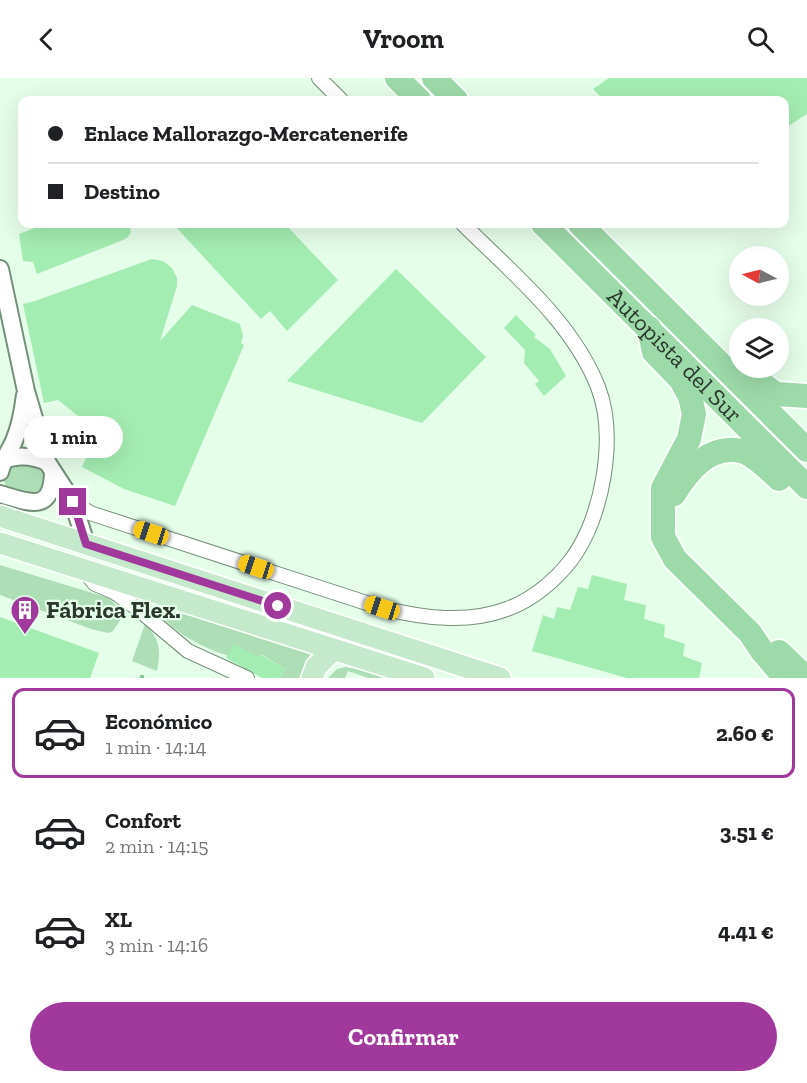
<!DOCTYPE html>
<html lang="es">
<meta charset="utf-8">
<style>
:root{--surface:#fff;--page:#f2f2f2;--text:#202124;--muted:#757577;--line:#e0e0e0;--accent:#a1399c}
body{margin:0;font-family:"Zilla Slab",serif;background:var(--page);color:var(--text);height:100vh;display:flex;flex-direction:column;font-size:22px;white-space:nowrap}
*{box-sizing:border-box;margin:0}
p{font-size:20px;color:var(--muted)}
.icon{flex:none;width:33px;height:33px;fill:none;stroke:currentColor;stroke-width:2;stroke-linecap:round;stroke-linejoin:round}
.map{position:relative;height:600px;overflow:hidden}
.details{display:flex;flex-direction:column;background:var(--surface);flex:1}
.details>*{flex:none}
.hud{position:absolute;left:18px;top:18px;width:771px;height:132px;border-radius:12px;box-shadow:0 6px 24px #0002;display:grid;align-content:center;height:132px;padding:0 30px;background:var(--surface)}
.needle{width:39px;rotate:277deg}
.buttons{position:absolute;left:729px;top:168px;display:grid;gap:12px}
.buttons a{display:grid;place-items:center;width:60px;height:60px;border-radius:50%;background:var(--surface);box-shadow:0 6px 24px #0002;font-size:30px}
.end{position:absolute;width:27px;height:27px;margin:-14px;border:8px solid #a1399c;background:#fff;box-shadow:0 0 0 3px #fff}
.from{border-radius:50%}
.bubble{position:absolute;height:42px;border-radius:21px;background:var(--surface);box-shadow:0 6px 24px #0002;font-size:20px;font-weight:700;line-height:42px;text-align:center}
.car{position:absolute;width:18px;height:36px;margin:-18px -9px;border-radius:8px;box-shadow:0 0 4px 2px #0007;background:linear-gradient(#f5c518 24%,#345 0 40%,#f5c518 0 76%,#345 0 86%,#f5c518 0)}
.hud b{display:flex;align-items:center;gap:21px;height:57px;font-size:22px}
.hud b+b{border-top:2px solid var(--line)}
.hud i{width:15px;height:15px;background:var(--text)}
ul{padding:10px 0 0;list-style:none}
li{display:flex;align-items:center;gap:18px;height:90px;margin:0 12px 9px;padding:0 18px;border:3px solid transparent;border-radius:12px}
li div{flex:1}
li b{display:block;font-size:22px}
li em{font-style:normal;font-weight:700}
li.on{border-color:var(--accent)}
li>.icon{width:54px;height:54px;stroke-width:1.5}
.action{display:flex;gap:12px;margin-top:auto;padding:12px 30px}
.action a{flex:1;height:69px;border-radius:36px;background:var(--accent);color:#fff;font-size:24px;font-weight:700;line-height:69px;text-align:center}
header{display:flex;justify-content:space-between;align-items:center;height:78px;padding:0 30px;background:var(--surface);font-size:27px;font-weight:700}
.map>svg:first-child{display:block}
.green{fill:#aedeb6}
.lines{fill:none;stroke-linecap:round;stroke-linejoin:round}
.stream{stroke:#81c990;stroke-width:4.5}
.building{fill:#a4edb2}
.minor-casing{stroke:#749079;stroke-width:16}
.tertiary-casing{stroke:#749079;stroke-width:20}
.primary-casing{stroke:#fff;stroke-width:24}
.motorway-casing{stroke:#fff;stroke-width:27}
.minor{stroke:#fff;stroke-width:14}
.tertiary{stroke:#fff;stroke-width:16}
.primary{stroke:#c4e9cb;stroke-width:21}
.motorway{stroke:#9ddaa9;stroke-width:24}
.route{stroke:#a1399c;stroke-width:8}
.labels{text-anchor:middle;stroke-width:4.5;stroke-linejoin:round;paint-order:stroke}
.street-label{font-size:24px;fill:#2b372d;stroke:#e5fee9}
.poi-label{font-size:24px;font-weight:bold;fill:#2b372d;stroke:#e5fee9;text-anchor:start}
</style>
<header><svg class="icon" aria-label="back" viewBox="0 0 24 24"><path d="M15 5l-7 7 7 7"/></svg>Vroom<svg class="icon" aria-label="search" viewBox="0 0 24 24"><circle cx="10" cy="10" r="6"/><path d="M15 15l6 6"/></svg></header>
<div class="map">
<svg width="807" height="600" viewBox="0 0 807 600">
<rect width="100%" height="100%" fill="#e5fee9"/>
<!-- green -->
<g class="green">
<path d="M27 385 36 388 44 397 45 406C32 422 25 416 7 412L3 399C9 388 15 386 27 385Z"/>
<polygon points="0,487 109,520 118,529 121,541 113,553 108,555 91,551 0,517"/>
<path d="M155 525 311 575 299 600H280L285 591 261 576 258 579C248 579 235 580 226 577 198 568 170 552 153 528Z"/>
<path d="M145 546C160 561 161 573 157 593L132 583Z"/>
<polygon points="346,589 370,594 384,600 368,600 348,593 345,600 328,600 337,591"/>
</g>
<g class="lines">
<!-- stream -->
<polyline class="stream" points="142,600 142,599"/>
</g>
<!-- building -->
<g class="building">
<polygon points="609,0 807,0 807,36 784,51 784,22 604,22 593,11"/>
<polygon points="45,146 126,146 129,148 131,154 128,159 123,162 37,196 33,184 23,183 19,156"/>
<polygon points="173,146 285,146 338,202 287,253 270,233 261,241"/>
<polygon points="152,181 163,183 172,190 177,200 177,208 160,263 192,227 240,246 243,258 241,265 244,267 175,428 124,411 82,389 86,380 75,377 67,369 87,345 58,322 44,325 23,226 35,223"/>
<polygon points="396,191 486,279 422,345 287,303"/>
<polygon points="516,237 536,257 534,259 550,271 566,298 544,318 535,306 539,303 524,285 525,272 504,250"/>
<polygon points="592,497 627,506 624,522 646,527 644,541 665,547 664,559 685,566 683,578 702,585 699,600 627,600 532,573 543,537 554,541 557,529 570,532 578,509 588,511"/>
<polygon points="0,539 99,575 90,600 0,600"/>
<polygon points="233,566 258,579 260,576 285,591 280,600 262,600 226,580"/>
</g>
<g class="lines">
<!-- minor casing -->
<g class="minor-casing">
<g id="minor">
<polyline points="319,0 341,22"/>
<path d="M73 424 90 435 382 530C423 540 467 546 507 531 532 522 555 503 571 482 603 440 617 358 598 309 572 243 512 195 463 146"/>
<polyline points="85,494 95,506 114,514 138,531 188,573 247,600"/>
</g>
</g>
<!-- tertiary casing -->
<g class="tertiary-casing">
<g id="tertiary">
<polyline points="0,191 26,313 47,384 73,424 86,466"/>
<path d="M0 383C17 377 30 377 47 384"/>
<path d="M0 394C3 382 9 374 14 363 20 349 23 333 25 317"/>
<path d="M0 416C30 425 52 435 53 394"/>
</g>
</g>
<!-- primary casing -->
<g class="primary-casing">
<g id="primary">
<polyline points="0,438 500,600"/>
<polyline points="0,465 424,600"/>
<polyline points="312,600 316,589 333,572"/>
</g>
</g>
<!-- motorway casing -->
<g class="motorway-casing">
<g id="motorway">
<polyline points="397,0 419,22"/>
<polyline points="434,0 456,22"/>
<path id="s1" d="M543 146 807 409"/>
<polyline points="580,146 807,372"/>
<polyline points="649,250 654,274 681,302 690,319 694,336 689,361 663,410 663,459 675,481 750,555 762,573 785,600"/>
<polyline points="747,295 776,316 807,318"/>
<path d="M674 416C688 393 709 366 741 373 755 377 768 391 779 401"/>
<polyline points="779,574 806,600"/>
</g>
</g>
<!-- minor -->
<use href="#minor" class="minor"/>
<!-- tertiary -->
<use href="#tertiary" class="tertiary"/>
<!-- primary -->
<use href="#primary" class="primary"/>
<!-- motorway -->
<use href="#motorway" class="motorway"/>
</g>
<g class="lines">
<!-- route -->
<polyline class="route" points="73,424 86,466 278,528"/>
</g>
<!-- icons -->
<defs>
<g id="building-pin" transform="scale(1.5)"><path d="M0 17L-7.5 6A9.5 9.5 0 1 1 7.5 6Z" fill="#a1399c" stroke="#e5fee9"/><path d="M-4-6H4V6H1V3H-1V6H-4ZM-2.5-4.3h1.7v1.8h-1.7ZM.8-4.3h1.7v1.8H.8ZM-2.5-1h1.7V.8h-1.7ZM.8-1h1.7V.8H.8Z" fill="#fff"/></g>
</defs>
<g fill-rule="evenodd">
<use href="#building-pin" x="25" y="532"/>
</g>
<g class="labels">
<!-- street labels -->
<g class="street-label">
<text dy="8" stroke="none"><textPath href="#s1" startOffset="186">Autopista del Sur</textPath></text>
</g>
<!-- poi labels -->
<g class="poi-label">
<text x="46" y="540">Fábrica Flex.</text>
</g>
</g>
</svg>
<div class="buttons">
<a><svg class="needle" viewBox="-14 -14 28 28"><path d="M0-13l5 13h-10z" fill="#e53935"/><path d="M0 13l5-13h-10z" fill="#757577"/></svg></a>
<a><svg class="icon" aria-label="layers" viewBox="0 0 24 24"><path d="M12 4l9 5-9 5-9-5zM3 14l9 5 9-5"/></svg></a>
</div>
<i class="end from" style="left:278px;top:528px"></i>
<i class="end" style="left:73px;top:424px"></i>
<div class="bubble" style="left:24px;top:338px;width:99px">1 min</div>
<i class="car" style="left:151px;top:455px;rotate:288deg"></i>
<i class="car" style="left:256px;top:489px;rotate:288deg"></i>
<i class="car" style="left:382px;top:530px;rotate:288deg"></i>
<div class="hud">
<b><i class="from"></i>Enlace Mallorazgo-Mercatenerife</b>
<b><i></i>Destino</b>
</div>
</div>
<section class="details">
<ul>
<li class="on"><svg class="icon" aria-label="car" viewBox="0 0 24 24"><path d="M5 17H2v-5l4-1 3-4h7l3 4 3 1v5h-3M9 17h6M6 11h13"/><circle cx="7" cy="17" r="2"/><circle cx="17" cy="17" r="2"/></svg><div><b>Económico</b><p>1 min · 14:14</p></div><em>2.60 €</em></li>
<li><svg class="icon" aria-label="car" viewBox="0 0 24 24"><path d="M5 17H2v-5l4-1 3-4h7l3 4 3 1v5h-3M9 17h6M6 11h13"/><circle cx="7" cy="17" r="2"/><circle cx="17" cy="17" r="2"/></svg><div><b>Confort</b><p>2 min · 14:15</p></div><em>3.51 €</em></li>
<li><svg class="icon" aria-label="car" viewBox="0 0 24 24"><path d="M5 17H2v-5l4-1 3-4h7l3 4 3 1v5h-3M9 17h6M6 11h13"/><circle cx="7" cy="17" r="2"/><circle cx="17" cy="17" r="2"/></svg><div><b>XL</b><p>3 min · 14:16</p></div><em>4.41 €</em></li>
</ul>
<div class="action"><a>Confirmar</a></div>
</section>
